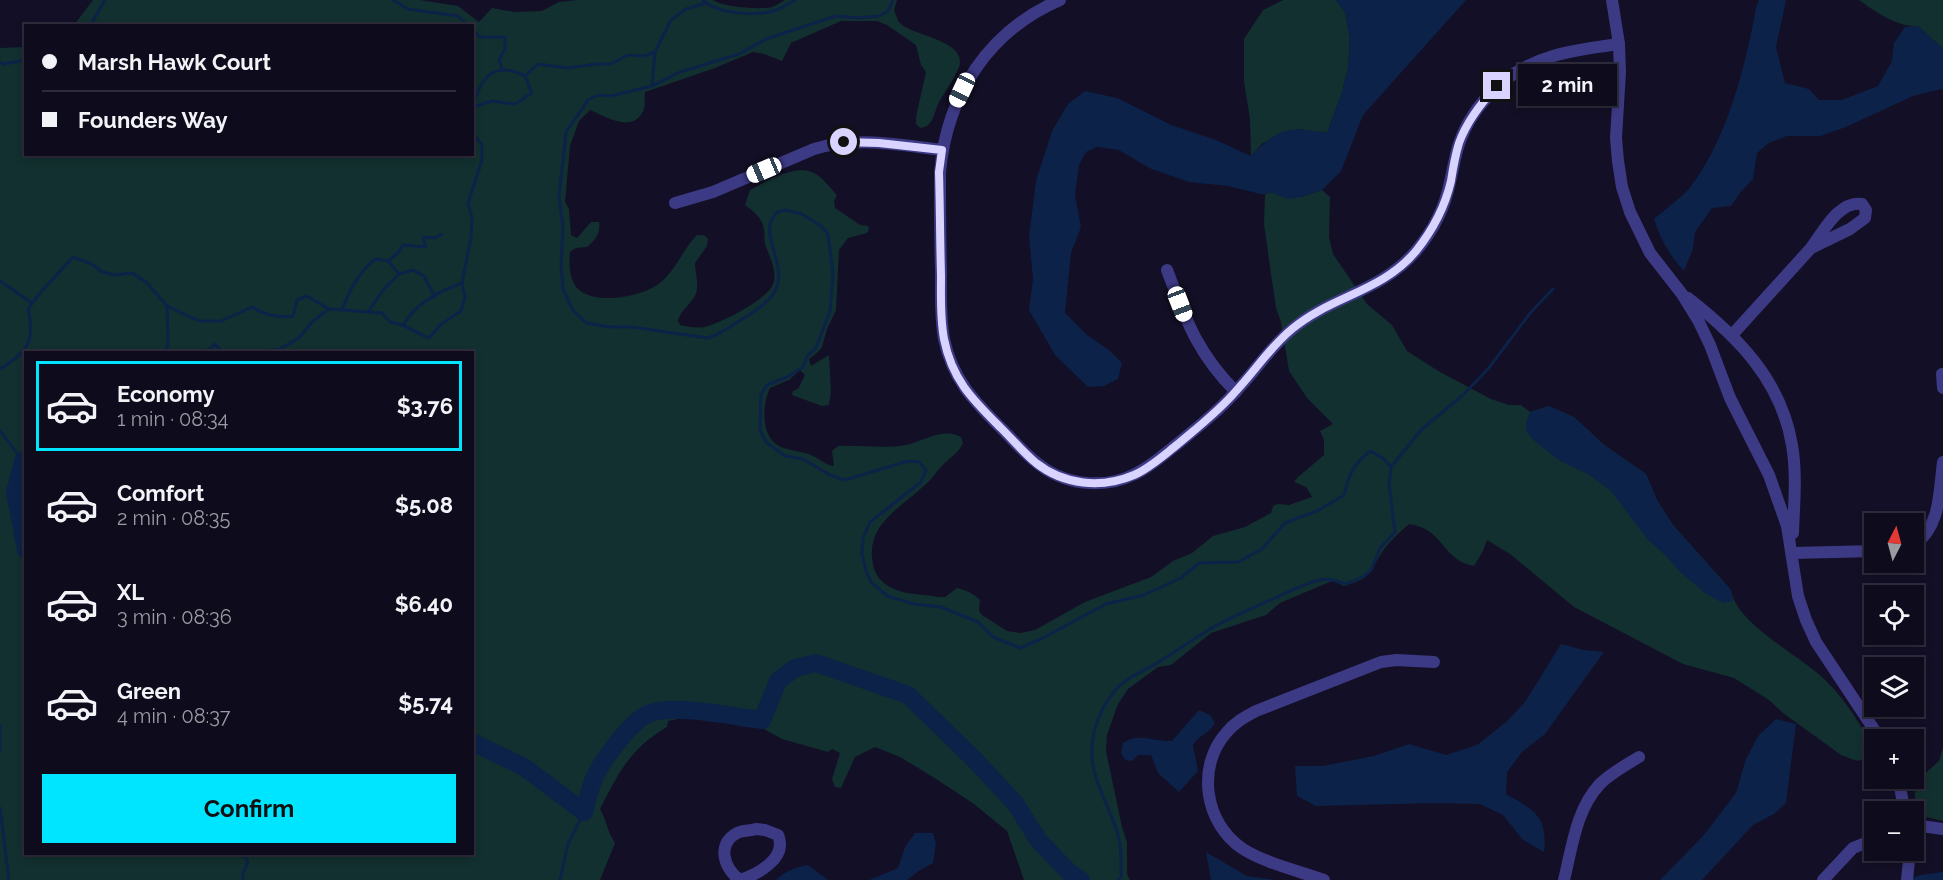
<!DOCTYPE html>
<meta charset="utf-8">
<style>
:root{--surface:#0e0b1c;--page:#1c1929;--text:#f1f3f6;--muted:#9b9ba3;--line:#2e2b3b;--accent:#00e5ff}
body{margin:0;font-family:Raleway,sans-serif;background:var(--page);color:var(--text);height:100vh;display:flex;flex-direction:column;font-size:22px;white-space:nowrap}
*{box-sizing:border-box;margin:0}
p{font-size:20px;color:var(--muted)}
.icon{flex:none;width:33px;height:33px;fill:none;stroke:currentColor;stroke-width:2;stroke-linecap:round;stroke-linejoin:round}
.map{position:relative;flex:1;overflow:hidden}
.panel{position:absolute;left:24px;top:351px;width:450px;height:504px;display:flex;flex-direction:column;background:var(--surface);border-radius:0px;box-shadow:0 3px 9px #0003,0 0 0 2px var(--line)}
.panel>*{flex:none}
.banner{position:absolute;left:24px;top:24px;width:450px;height:132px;border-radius:0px;box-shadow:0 3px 9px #0003,0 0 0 2px var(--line);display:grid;align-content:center;height:132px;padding:0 18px;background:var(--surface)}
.needle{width:39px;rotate:6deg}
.fabs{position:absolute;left:1864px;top:513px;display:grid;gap:12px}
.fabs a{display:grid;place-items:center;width:60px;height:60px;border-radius:0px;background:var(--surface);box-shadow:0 3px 9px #0003,0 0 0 2px var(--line);font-size:30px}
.end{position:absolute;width:27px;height:27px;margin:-14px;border:8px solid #d9d4ff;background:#111;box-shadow:0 0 0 3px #111}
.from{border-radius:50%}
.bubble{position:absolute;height:42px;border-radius:0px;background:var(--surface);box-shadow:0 3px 9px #0003,0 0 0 2px var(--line);font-size:20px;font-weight:700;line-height:42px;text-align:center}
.car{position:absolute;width:18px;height:36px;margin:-18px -9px;border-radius:8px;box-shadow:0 0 4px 2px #0007;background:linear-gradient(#fff 24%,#345 0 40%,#fff 0 76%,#345 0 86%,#fff 0)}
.banner b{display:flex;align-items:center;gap:21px;height:57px;font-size:22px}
.banner b+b{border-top:2px solid var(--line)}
.banner i{width:15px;height:15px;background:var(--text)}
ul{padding:10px 0 0;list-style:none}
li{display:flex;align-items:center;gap:18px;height:90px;margin:0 12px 9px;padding:0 6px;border:3px solid transparent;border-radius:0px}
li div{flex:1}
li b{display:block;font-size:22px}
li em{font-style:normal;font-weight:700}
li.current{border-color:var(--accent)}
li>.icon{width:54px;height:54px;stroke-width:1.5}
.primary-button{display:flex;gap:12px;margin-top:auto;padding:12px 18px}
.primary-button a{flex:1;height:69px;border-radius:0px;background:var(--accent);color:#111;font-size:24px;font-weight:700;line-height:69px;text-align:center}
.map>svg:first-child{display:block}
.green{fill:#12302f;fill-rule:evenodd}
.water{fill:#0c2248}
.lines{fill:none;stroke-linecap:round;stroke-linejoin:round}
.stream{stroke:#0c2248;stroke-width:3}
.river{stroke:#0c2248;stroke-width:18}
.minor{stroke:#3d3a85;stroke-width:12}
.route{stroke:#d9d4ff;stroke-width:8}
</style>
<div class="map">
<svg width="1943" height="880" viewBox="0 0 1943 880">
<rect width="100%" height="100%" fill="#130f26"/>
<!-- green -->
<g class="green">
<path d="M93 0H420L458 6 479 22 492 8 515 12 542 11 559 2 577 0H713C723 7 760 10 772 7 776 6 781 2 785 0H897L894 10C896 14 897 20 900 23 912 36 968 40 959 67 955 78 944 93 938 104 934 114 933 127 920 128L916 124V117L926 72 921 65 916 45 887 25 877 21H841L791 43 782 61 764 54 753 52 715 68 645 92C644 98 646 106 643 111 633 134 604 116 590 110L579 121 570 146 565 202 569 209 571 235 577 238 591 222H599C601 233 595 240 587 247L576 248 570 252C569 264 569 278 577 288 594 306 642 297 660 283 676 270 683 249 697 235H704L708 239 707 246 695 263C695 271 698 280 697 288 697 301 681 308 678 321L680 325C689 327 699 329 708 326 723 322 768 299 773 284 778 271 769 256 765 244 764 238 765 231 763 225 760 216 752 210 745 205L750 190C767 181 793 165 812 172 822 176 830 188 837 195L834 201 835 208 860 225 868 226 869 230 867 233 848 238 839 250 836 310 827 329 822 347 818 352 809 359 811 366 829 355 831 392 829 405 822 406 792 395 793 391 798 389 805 375 800 370 789 380 770 388C762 406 760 437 781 447 791 451 803 451 813 456 820 459 826 465 834 466L832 451 838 446C860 445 884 449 906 445 923 441 944 427 961 437L963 443C958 454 949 458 941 467 936 472 932 479 926 484 901 508 865 524 873 564 874 575 883 584 892 588 905 595 924 594 938 597H945L957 588C966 590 974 594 980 600L979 611 982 615 1007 631 1021 633 1035 630 1085 602 1151 577 1173 561 1192 553 1213 536 1245 527 1271 513 1273 506 1278 504 1289 505 1312 497 1306 487 1294 482 1298 477 1324 455V440L1320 431 1333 424 1307 398 1289 371 1281 322 1276 308 1270 267 1264 224 1265 195 1269 192 1301 197 1322 190 1330 197 1329 237 1333 254 1367 304 1392 325 1407 351 1440 372 1491 399 1509 405H1521L1530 412 1549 406 1574 417 1603 444 1646 474 1657 500 1673 525 1731 590C1736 624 1801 656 1825 680 1845 699 1858 721 1871 743L1868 758 1857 761 1841 755 1783 713 1769 700 1734 678 1683 664 1574 607 1510 554 1487 540 1483 551 1474 566C1441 560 1445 529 1409 524 1401 531 1392 539 1385 548 1368 571 1376 577 1344 586L1332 581 1280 603 1266 615 1211 633 1171 665 1158 667 1128 689 1118 704 1107 735 1106 751 1122 827 1127 843V874L1130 880H1024L1007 831 974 804 933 777 900 757 875 747 855 757 841 788 835 787 832 779 840 753 832 749 828 752 782 739 760 727 735 724 732 721 688 717 668 721 667 727C630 749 619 772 600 809 607 821 607 831 615 843L600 880H0V48L25 47 26 154H472V26L74 25ZM26 352H472V854H26Z"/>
<polygon points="1283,0 1336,0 1345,12 1350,39 1348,68 1341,96 1327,133 1298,129 1263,143 1251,156 1250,119 1244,82 1244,39 1263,10"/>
<path d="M1859 0H1943V49L1918 26C1897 27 1877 13 1859 0Z"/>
<polygon points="1943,747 1943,821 1922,816 1915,809 1915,792 1919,779 1939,761"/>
</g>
<!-- water -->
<g class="water">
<path d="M1336 0H1466L1363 115 1341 171 1322 190 1301 197 1288 199 1269 192 1265 195 1228 186 1189 182 1149 168 1119 150 1097 147 1086 152 1079 165 1075 195 1081 227 1071 253 1065 313 1087 335 1109 350 1122 363 1118 379 1104 386 1088 387 1055 355 1029 310 1033 279 1029 237 1036 181 1052 131 1068 104 1085 91 1117 98 1171 125 1216 140 1251 156C1280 127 1287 126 1327 133L1341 96 1348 68 1350 39 1345 12Z"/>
<path d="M1759 0H1786L1776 47 1785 83 1809 89 1819 100H1842L1878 86 1892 61 1894 43 1905 27 1918 26 1943 49V91L1942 89 1913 96 1846 127 1820 136H1787L1769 143 1757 153 1753 179 1740 193 1731 206 1712 208 1695 232 1693 249 1684 271C1669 255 1661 240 1654 219 1666 208 1682 198 1692 185 1728 136 1745 67 1756 8Z"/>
<polygon points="1549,406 1574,417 1603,444 1646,474 1657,500 1673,525 1731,590 1733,601 1723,603 1706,594 1679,571 1666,556 1647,539 1611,491 1588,474 1560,461 1532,439 1526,430 1526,422 1530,412"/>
<path d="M1561 644 1584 650 1604 652 1545 734 1522 752 1507 772 1506 794C1535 810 1548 817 1544 852L1523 840 1503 815 1480 804 1439 803 1316 806 1297 796 1295 766H1323L1374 756 1409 744 1446 755 1477 745 1506 722 1525 702Z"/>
<path d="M1199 710 1210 715 1215 723C1209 734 1201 733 1193 745L1198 771 1179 792 1158 773 1151 755H1138L1132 761 1125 760 1121 753 1123 743C1139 732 1154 742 1172 741Z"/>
<polygon points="1776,719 1796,724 1786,803 1774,814 1753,825 1702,880 1660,880 1703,836 1736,793 1746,759 1758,736"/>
<polygon points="915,833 933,833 936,843 933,863 920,870 907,880 869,880 898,868 905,847"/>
<polygon points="1206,852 1247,876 1276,880 1211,880"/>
<path d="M808 865 828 880H776C785 871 796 867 808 865Z"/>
<polygon points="1943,872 1943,880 1904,880 1921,875"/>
</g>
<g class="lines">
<!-- stream -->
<g class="stream">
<polyline points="393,0 408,9 458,16 469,26"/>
<path d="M703 0C716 14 756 16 773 11 781 9 788 4 795 0"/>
<path d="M893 0 888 11 879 16 858 18 836 16 766 39 739 54 680 72 652 86 611 96 598 95 588 100 566 132 559 197 563 226 561 265 563 289 572 309 586 323 610 327H632L707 338C721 335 732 325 744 318 754 312 767 303 773 294 789 272 766 244 770 224 771 219 774 216 777 212L786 210 802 214 821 226 828 234 833 274 830 311 816 348 807 356 803 367 787 377 767 385 761 394 760 430 766 442 785 456 803 459 830 475 845 480 908 461 919 462 926 470 921 482 870 522 863 538 862 553 866 571 871 582 887 596 914 604 941 607 978 622 993 637 1020 648 1041 639 1106 604 1144 595 1181 578 1199 563 1238 562 1262 549 1285 523 1319 510 1344 495C1349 474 1353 465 1370 451L1383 458 1391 467"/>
<polyline points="90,26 105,0"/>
<polyline points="472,29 480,37 505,37 505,49 499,60 502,69"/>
<polyline points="0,62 4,64 26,60"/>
<polyline points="652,86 655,52"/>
<path d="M473 107C480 78 494 60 525 76"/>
<polyline points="472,110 473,107 492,101 515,104 532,93 525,76 538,64 567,68 597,64 611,64 628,55 644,56 655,52 671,20 686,9 706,3"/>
<polyline points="388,261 398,253 403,245 426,247 423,237 435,238 442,234"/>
<polyline points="0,281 32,303"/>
<path d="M342 310C349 291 359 271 376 259L388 261 399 274"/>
<polyline points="368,312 384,289 399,274 413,270 424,276 435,297"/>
<path d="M404 324C415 304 440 291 462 283"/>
<polyline points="166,352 168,341 167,306"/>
<polyline points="206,352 215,344 222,352"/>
<path d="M257 352 280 349 299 338 313 321 329 309 382 313 390 322C407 324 413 332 429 338L440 325 461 311 465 297 462 283 471 238 472 218 468 203 482 160V144L472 134"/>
<path d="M0 369C27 353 36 340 28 309L40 293 73 257 92 264 102 272 116 275 132 273 146 282 167 306 199 321H221L252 307C265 315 278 318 293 316L297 300 307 296 329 309"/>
<polyline points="0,431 23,461 26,462"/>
<polyline points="0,726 0,751"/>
<polyline points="0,808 9,880"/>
<polyline points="243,880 243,873 248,862 243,854"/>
<polyline points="560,880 568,844 584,812"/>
<path d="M1118 880 1121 877C1121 862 1122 846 1117 832 1108 803 1089 775 1092 745 1094 724 1104 702 1118 687 1129 676 1144 671 1157 663 1174 653 1190 641 1207 631 1228 618 1251 609 1273 599 1288 592 1303 584 1320 580 1329 578 1337 581 1346 584L1364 576 1371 570 1380 548 1395 532 1389 484 1391 467 1421 430 1463 395 1488 369 1531 312 1553 289"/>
</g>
<!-- river -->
<g class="river">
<polyline points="23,461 15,492 26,550"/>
<path d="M472 742 524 767 584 812C587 802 589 791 593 781 600 763 630 722 648 714 672 703 735 717 762 720L778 681 795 668 816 663 908 695 974 759 1015 803 1039 841 1070 873 1081 880"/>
</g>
<!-- minor -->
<g class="minor">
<path d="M1060 0C988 31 947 95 940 172 940 205 940 239 941 272 941 295 940 317 944 339 953 381 975 402 1004 431 1014 441 1024 453 1036 462 1063 485 1103 490 1135 474 1150 467 1163 455 1176 445 1198 427 1220 410 1238 389 1256 370 1270 348 1290 331 1329 296 1380 293 1416 251 1433 231 1445 207 1450 182 1453 169 1455 156 1459 144 1466 123 1480 103 1496 88 1530 55 1574 50 1619 44"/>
<polyline points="1612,0 1619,44 1620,72 1616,138 1618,161 1622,187 1630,212 1650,253 1682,294 1698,320 1710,345 1730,398 1769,475 1787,526 1798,596 1806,620 1816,642 1881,740"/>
<path d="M675 203 713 192 814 149C856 136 899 145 942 150"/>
<path d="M1167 270C1186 320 1197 353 1236 392"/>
<path d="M1688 298C1738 337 1781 380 1792 445 1797 474 1794 504 1793 533"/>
<path d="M1732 335 1811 248 1850 229 1865 218 1866 210 1862 204C1839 200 1823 232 1811 248"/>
<polyline points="1942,374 1943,388"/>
<path d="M1914 545C1941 527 1939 491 1943 462"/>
<polyline points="1792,553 1875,551"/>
<polyline points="1898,778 1905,812"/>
<polyline points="1914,825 1943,829"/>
<path d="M756 829 765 830 778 835C788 858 758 874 740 880 724 869 716 844 737 833 743 830 750 831 756 829Z"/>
<path d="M1324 880C1299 871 1265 863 1243 849 1204 823 1196 766 1227 732 1235 722 1245 717 1256 711L1381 662 1396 660 1434 662"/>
<path d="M1564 880C1572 848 1576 809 1600 784 1611 773 1626 765 1639 757"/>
<polyline points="1823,880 1853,848 1875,839"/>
<polyline points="1907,880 1910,850"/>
</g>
</g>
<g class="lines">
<!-- route -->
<path class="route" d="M844 142 879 143 942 150 939 172C940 206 940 241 941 275 941 297 940 318 944 339 952 380 973 400 1001 428 1013 440 1024 453 1036 463 1064 485 1101 489 1134 475 1150 468 1164 455 1178 444 1198 427 1219 411 1236 391 1255 371 1270 347 1292 329 1331 296 1382 292 1416 251 1432 231 1445 207 1451 181 1453 168 1455 156 1459 143 1467 121 1481 103 1497 86"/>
</g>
</svg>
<div class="fabs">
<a><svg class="needle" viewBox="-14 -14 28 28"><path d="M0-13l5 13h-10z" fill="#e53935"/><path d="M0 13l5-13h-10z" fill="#9b9ba3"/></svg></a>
<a><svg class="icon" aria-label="locate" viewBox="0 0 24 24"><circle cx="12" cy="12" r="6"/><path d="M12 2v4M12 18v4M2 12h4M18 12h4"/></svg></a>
<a><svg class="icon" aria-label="layers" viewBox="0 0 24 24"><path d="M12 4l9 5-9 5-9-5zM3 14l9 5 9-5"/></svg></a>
<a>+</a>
<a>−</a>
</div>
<i class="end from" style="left:844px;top:142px"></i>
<i class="end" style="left:1497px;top:86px"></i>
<div class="bubble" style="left:1518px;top:64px;width:99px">2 min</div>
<i class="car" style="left:962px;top:90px;rotate:205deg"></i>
<i class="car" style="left:764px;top:170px;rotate:247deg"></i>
<i class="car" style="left:1180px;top:304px;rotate:159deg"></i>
<div class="banner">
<b><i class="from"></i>Marsh Hawk Court</b>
<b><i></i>Founders Way</b>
</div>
<section class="panel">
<ul>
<li class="current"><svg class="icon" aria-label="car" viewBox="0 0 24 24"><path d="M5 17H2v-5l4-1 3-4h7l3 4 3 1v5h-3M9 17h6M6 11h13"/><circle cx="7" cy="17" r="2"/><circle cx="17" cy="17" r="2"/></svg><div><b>Economy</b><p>1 min · 08:34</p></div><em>$3.76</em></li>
<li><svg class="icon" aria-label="car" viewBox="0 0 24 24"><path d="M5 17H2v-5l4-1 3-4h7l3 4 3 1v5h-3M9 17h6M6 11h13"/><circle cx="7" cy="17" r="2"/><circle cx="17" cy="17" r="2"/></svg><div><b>Comfort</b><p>2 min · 08:35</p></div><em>$5.08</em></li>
<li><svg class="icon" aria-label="car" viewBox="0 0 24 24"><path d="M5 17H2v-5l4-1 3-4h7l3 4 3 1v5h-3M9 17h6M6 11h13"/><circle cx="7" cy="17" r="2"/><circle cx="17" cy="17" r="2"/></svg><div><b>XL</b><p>3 min · 08:36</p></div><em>$6.40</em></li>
<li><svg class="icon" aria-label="car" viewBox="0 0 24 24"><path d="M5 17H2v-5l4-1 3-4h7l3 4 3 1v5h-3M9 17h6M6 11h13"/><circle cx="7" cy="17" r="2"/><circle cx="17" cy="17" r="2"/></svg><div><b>Green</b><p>4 min · 08:37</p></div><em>$5.74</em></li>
</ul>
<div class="primary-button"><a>Confirm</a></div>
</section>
</div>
